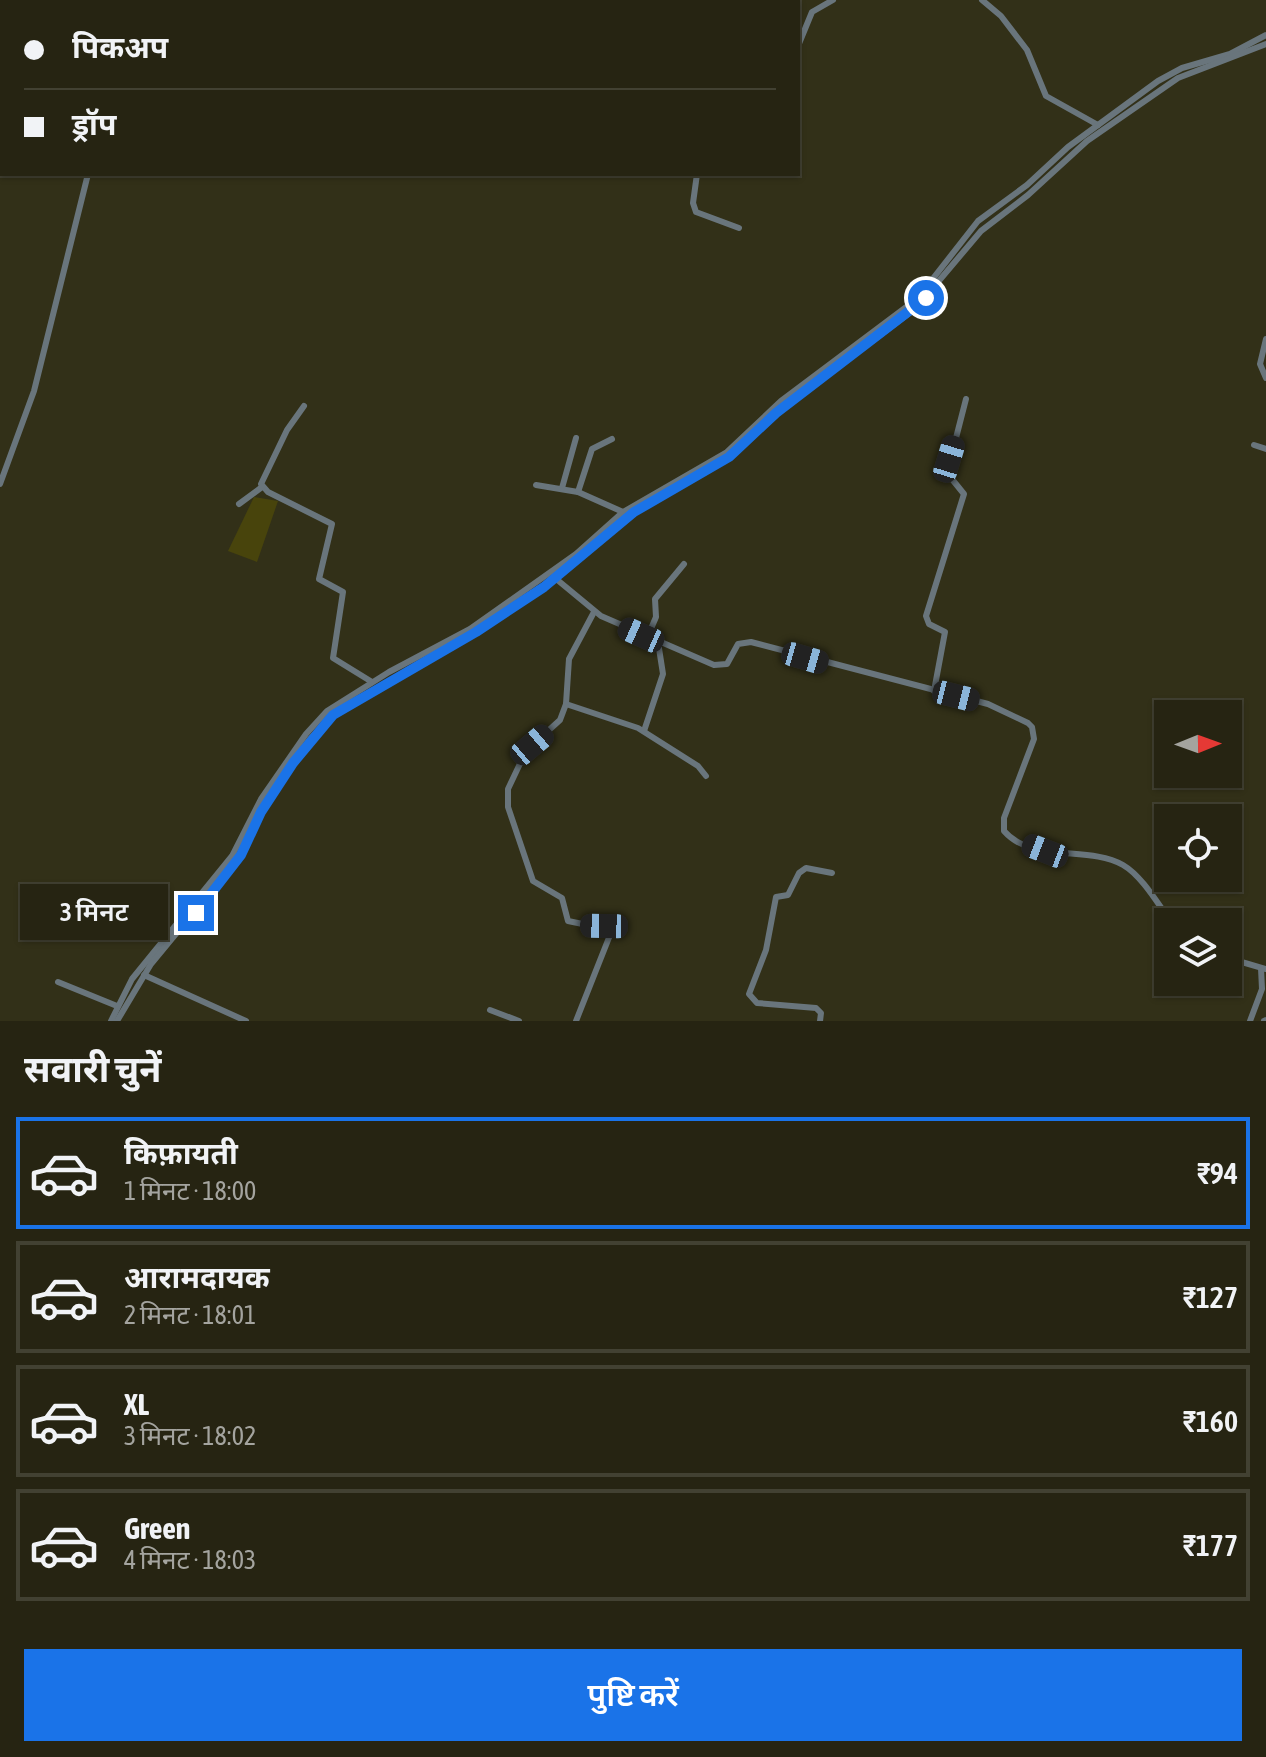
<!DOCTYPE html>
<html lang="hi">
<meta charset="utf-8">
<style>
:root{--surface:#262412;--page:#323020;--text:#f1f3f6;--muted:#a4a49f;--line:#424132;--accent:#1a73e8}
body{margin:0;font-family:"Asap Condensed","Noto Sans Devanagari",sans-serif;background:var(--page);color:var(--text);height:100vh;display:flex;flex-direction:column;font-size:30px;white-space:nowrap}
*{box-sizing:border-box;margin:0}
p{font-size:26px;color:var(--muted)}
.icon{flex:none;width:44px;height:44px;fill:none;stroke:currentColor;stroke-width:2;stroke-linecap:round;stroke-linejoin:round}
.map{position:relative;height:1021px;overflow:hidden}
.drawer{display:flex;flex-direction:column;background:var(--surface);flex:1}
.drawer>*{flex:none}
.hud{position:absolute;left:0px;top:0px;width:800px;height:176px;box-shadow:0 2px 6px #0004,0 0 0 2px var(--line);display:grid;align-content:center;height:176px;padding:0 24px;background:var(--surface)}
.needle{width:52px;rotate:89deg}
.tools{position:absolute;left:1154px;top:700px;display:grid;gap:16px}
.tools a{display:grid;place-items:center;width:88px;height:88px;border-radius:0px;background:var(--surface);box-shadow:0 2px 6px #0004,0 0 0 2px var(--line);font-size:40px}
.end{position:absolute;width:36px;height:36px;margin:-18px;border:10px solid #1a73e8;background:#fff;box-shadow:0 0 0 4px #fff}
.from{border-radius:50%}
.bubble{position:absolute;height:56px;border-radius:0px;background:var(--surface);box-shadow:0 2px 6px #0004,0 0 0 2px var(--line);font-size:26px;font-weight:600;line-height:56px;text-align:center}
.car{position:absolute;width:24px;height:48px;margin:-24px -12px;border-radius:10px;box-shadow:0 0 6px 2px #0007;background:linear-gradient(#222 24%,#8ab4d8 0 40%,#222 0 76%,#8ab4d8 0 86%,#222 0)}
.hud b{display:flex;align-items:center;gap:28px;height:76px;font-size:30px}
.hud b+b{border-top:2px solid var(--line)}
.hud i{width:20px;height:20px;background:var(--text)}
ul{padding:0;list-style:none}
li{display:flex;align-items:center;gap:24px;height:112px;margin:0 16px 12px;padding:0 8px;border:4px solid var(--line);border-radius:0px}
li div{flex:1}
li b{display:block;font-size:30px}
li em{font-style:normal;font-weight:600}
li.on{border-color:var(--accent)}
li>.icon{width:72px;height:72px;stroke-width:1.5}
h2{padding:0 24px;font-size:36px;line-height:96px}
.primary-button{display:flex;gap:16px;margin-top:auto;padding:16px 24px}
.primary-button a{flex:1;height:92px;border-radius:0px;background:var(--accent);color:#fff;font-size:32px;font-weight:600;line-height:92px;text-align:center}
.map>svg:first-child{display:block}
.green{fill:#48440c}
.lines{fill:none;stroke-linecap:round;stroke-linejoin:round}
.minor{stroke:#69757c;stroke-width:6}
.route{stroke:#1a73e8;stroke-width:10}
</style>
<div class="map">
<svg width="1266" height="1021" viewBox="0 0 1266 1021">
<rect width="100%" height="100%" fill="#323018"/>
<!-- green -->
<polygon class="green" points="254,497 278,501 257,562 228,551"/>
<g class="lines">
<!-- minor -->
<g class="minor">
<polyline points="982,0 1001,16 1027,50 1046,96 1098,125"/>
<polyline points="144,2 145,0"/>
<polyline points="798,46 812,12 833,0"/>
<polyline points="697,174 693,203 696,212 739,228"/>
<polyline points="1266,339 1260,364 1266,378"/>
<polyline points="304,406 287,430 261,484 268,492 332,524 319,579 343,592 333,658 372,682"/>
<polyline points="1254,445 1266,449"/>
<polyline points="0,484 34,391 88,174"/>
<polyline points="536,485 578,492 623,512"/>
<polyline points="562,488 576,438"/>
<polyline points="578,492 592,449 612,439"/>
<polyline points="239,504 262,487"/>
<path d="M555 578 601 616 714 665 727 664 738 644 751 642 988 704 1028 723 1032 727 1034 739 1004 818V831C1033 864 1088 845 1123 865 1142 876 1158 904 1171 922"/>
<polyline points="647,638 656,617 655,599 684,564"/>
<polyline points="934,691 945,632 929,624 926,616 964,494 947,473 966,399"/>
<polyline points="566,704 638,728 698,766 706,776"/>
<polyline points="644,731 663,674 658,642"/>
<polyline points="1228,958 1266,969"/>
<polyline points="144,975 246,1021"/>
<polyline points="58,982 117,1006"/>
<polyline points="490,1010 519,1021"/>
<polyline points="111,1021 132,979 232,856 261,799 306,734 327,711 389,672 470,629 576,554 623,512 727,452 781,401 917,299 978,221 1027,185 1068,147 1158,81 1182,68 1230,54 1266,35"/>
<polyline points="117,1021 151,964 241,855 272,793 310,739 333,715 476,632 544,587 634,512 729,457 776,413 916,308 981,231 1028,195 1087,141 1178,78 1266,44"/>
<polyline points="576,1021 612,930 568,921 562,898 533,881 508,807 508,789 526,751 560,720 566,704 569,659 594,612"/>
<polyline points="820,1021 821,1013 816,1008 757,1003 749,994 766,950 776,897 788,895 799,873 806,868 832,873"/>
<polyline points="1250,1021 1262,989 1261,968"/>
<polyline points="1264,1021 1266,1020"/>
</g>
</g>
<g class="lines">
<!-- route -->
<polyline class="route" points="196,913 241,855 261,812 293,763 333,715 476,632 544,587 634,512 729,457 776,413 926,298"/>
</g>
</svg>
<div class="tools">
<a><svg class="needle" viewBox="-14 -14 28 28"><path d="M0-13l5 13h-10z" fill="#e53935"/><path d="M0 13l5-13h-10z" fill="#a4a49f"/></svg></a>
<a><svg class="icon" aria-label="locate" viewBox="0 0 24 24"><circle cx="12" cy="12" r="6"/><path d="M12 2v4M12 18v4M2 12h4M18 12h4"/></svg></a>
<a><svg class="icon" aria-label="layers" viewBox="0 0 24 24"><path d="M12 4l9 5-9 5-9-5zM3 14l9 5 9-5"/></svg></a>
</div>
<i class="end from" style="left:926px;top:298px"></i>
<i class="end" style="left:196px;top:913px"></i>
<div class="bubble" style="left:20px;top:884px;width:148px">3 मिनट</div>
<i class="car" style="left:949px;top:459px;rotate:17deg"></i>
<i class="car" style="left:641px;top:635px;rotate:294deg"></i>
<i class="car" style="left:805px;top:658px;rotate:106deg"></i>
<i class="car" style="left:956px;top:696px;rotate:104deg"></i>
<i class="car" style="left:532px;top:745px;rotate:50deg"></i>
<i class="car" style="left:1045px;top:851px;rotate:291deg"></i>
<i class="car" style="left:604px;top:926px;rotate:271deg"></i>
<div class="hud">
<b><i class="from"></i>पिकअप</b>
<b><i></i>ड्रॉप</b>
</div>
</div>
<section class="drawer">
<h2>सवारी चुनें</h2>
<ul>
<li class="on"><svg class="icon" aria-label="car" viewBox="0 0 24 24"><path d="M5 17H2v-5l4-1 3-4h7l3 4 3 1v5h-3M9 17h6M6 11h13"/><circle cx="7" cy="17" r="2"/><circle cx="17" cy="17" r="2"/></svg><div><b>किफ़ायती</b><p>1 मिनट · 18:00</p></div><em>₹94</em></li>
<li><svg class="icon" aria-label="car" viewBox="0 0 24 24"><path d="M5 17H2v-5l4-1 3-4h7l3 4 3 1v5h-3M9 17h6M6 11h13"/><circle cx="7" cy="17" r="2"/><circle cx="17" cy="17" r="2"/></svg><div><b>आरामदायक</b><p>2 मिनट · 18:01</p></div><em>₹127</em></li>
<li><svg class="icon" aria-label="car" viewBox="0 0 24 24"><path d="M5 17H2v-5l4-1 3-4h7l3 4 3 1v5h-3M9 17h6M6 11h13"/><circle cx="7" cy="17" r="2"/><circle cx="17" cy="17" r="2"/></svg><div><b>XL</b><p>3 मिनट · 18:02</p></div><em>₹160</em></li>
<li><svg class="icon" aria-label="car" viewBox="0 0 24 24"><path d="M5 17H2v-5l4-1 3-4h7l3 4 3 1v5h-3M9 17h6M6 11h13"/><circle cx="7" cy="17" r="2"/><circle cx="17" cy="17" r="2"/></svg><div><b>Green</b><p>4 मिनट · 18:03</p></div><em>₹177</em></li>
</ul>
<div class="primary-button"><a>पुष्टि करें</a></div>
</section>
